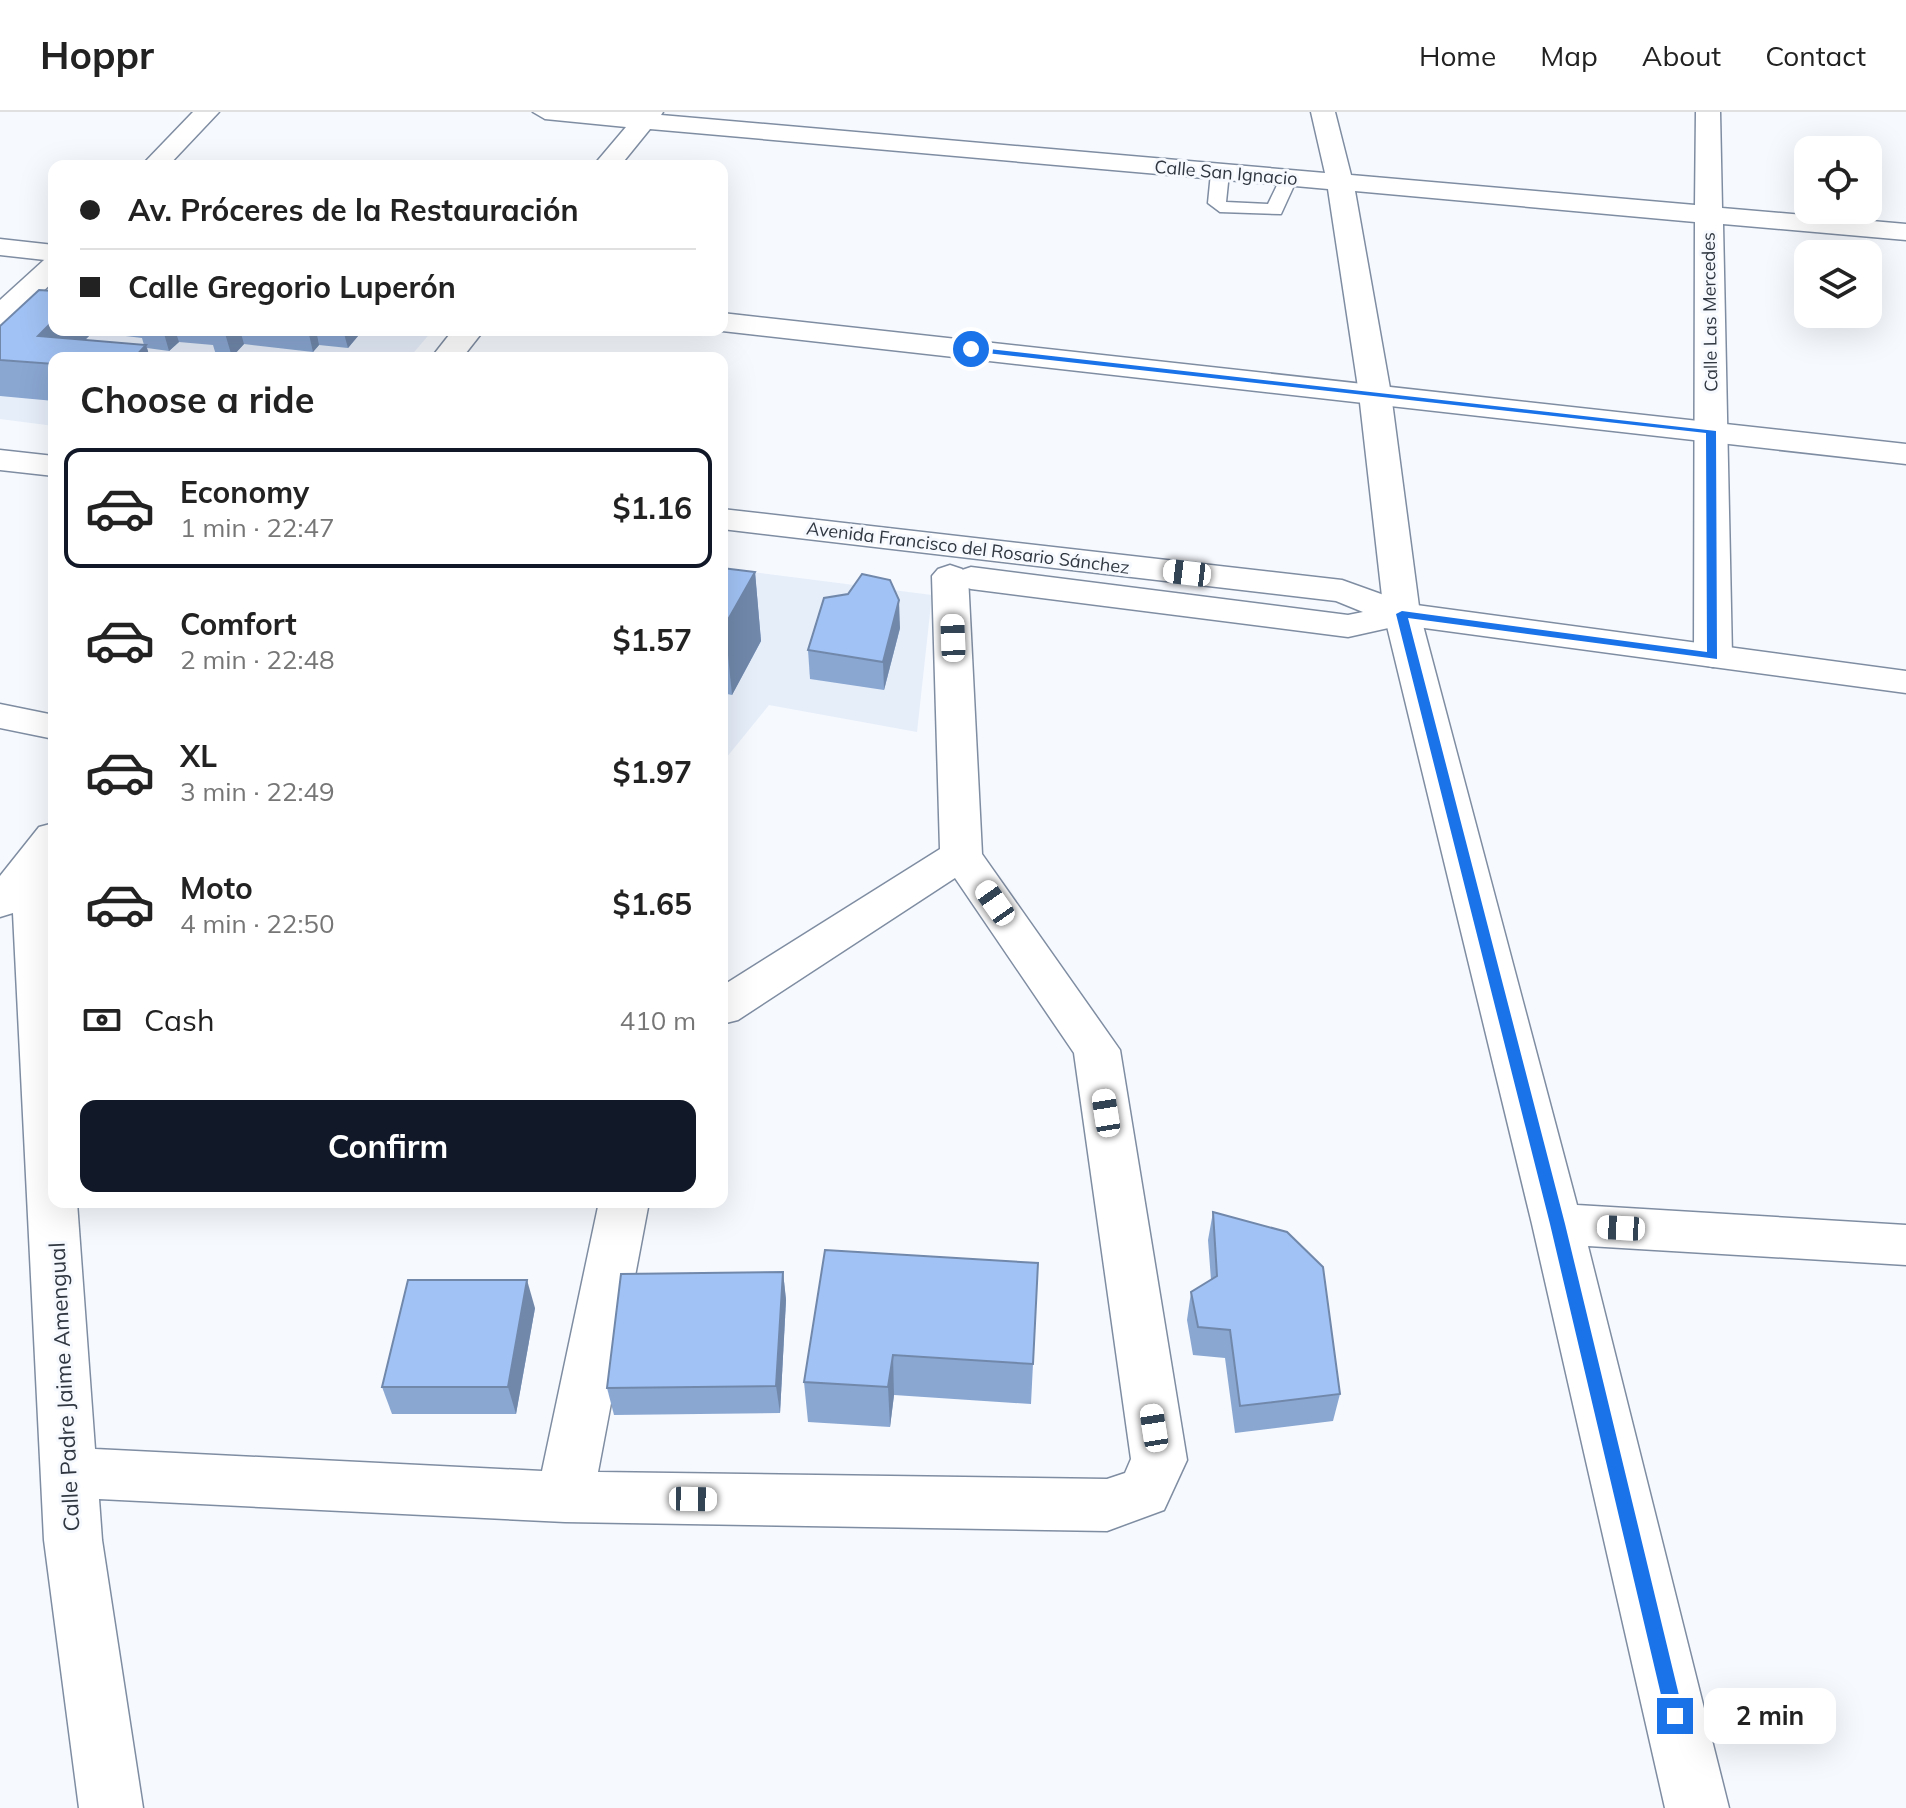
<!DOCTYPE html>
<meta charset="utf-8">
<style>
:root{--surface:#fff;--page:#f6f6f6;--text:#222;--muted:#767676;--line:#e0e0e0;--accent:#111827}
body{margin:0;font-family:Mulish,sans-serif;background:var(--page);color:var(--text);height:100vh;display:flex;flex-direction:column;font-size:30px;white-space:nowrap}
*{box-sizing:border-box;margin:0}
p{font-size:26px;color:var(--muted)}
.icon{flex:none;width:44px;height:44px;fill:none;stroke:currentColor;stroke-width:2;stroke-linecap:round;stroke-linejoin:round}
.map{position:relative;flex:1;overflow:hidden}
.drawer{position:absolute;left:48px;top:240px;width:680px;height:856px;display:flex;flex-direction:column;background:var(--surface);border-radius:16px;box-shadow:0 8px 32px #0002}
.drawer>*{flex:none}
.hud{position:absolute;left:48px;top:48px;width:680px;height:176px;border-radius:16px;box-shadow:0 8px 32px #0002;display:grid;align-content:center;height:176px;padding:0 32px;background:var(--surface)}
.fabs{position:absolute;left:1794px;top:24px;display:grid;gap:16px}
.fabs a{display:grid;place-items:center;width:88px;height:88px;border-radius:16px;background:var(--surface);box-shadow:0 8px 32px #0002;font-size:40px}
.end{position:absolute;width:36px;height:36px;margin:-18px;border:10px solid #1a73e8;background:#fff;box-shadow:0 0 0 4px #fff}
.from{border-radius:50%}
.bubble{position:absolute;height:56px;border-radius:16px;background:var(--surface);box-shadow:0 8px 32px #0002;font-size:26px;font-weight:700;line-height:56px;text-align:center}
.car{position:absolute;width:24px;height:48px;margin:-24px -12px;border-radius:10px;box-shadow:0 0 6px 2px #0007;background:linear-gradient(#fff 24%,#345 0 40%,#fff 0 76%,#345 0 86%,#fff 0)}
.hud b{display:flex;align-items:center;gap:28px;height:76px;font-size:30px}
.hud b+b{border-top:2px solid var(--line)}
.hud i{width:20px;height:20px;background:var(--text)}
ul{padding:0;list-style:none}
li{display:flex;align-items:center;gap:24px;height:120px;margin:0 16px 12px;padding:0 16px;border:4px solid transparent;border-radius:16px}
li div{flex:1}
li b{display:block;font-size:30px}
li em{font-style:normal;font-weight:700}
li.on{border-color:var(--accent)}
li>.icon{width:72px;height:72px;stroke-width:1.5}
h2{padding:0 32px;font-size:36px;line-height:96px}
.pay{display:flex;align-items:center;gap:20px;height:88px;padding:0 32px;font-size:30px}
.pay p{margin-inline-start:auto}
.button{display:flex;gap:16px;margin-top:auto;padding:16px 32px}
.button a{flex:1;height:92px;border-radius:16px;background:var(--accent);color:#fff;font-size:32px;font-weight:700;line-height:92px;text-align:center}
header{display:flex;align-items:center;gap:48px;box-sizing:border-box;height:112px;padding:0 40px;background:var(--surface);border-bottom:2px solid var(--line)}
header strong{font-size:38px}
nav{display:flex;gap:44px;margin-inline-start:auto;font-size:28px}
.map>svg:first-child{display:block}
.built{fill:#e6eefa}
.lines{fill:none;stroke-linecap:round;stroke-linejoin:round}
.lane-casing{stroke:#7f8da2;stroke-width:3}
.street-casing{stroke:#7f8da2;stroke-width:3}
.secondary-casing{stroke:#7f8da2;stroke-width:3}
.primary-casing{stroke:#7f8da2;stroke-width:3}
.lane{fill:#fff;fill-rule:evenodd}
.street{fill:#fff;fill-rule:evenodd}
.secondary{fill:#fff;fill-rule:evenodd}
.primary{fill:#fff;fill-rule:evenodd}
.wall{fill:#8aa7d2}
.shaded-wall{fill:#7188ab}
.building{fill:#a1c2f4;stroke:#7188ab;stroke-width:2}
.route{fill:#1a73e8}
.labels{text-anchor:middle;stroke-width:6;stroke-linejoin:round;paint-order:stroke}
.far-street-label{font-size:18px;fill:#303740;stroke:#f6f9fe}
.street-label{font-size:22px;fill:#303740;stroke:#f6f9fe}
</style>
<header>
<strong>Hoppr</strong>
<nav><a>Home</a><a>Map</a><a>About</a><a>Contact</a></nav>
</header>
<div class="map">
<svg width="1906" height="1696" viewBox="0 0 1906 1696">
<rect width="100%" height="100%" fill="#f6f9fe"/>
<!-- built -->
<g class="built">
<polygon points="54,218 433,218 409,246 54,246 54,314 0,307 0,245"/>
<polygon points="722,456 932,483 917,620 769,593 722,651"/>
</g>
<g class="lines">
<!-- lane casing -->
<g class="lane-casing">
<polygon id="lane" points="1220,56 1229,61 1226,90 1268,92 1282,63 1288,62 1297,67 1281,102 1220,100 1208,91 1211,61"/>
</g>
<!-- street casing -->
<g class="street-casing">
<g id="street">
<polygon points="193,0 219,0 168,54 141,54"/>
<polygon points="533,0 663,0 661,3 1325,61 1311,0 1335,0 1351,63 1695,93 1696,0 1720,0 1722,96 1906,112 1906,128 1723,112 1732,544 1726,552 1713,555 1700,552 1694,544 1695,110 1355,79 1391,282 1420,502 1577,1093 1906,1113 1906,1153 1588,1134 1729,1696 1665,1696 1532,1112 1384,502 1359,282 1328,77 650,17 620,54 593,54 626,15 545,7"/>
<polygon points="54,146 54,169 10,210 0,213 0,188 44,148"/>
<polygon points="453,218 484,218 462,246 431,246"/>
<polygon points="950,453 962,457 968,464 982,742 1120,938 1187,1348 1164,1398 1107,1419 565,1410 99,1387 102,1428 143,1696 79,1696 44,1428 13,801 0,805 0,764 39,715 54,711 54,1090 77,1090 95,1337 542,1359 599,1090 649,1090 598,1360 1107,1367 1125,1361 1131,1347 1074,941 955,766 738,908 722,912 722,874 940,737 932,464 938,457"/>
<polygon points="0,592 54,603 54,627 0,616"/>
</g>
</g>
<!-- secondary casing -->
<g class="secondary-casing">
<g id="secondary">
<polygon points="0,338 54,344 54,364 0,358"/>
<polygon points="722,397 1342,468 1409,492 1906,559 1906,581 1402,513 1348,525 971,477 959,473 953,466 959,459 971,455 1348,503 1363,500 1336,489 722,417"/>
</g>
</g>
<!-- primary casing -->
<g class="primary-casing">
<g id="primary">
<polygon points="0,127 54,133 54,149 0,143"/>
<polygon points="722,201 1906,332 1906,352 722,219 719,218 722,218"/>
</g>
</g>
<!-- lane -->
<use href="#lane" class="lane"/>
<!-- street -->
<use href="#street" class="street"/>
<!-- secondary -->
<use href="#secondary" class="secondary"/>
<!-- primary -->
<use href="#primary" class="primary"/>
</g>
<!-- wall -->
<g class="wall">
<polygon points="0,214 54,218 95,218 85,228 144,233 142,226 101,221 100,218 363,218 348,236 319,233 313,240 244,232 232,245 216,243 213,233 179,230 169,239 147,236 150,246 54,246 54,289 0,284"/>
<polygon points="722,456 755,460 761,529 732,583 722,581"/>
<polygon points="900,516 884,578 810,567 808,538"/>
<polygon points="1213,1100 1340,1282 1333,1309 1235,1321 1225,1246 1193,1243 1187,1208 1191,1180 1211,1168 1208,1128"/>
<polygon points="1038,1151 1031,1292 894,1283 890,1315 808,1310 804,1270"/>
<polygon points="783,1160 786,1188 780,1301 614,1303 607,1276"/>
<polygon points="535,1196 516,1302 392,1302 382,1275"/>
</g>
<!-- shaded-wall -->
<g class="shaded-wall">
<polygon points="54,208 54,218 95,218 67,246 38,224"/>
<polygon points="163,218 175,218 179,230 169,239"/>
<polygon points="224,218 240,218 244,232 232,245"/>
<polygon points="308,218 316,218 319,233 313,240"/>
<polygon points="343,218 363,218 348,236"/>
<polygon points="146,233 150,246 134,246"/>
<polygon points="755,460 761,529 732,583 725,513"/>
<polygon points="899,488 900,516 884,578 883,550"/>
<polygon points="783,1160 786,1188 780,1301 776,1274"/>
<polygon points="527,1168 535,1196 516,1302 508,1275"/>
<polygon points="893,1243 894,1283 890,1315 888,1275"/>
</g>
<!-- building -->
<g class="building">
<polygon points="39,178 54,179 54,208 38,224 146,233 134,246 54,246 54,252 0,248 0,214"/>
<polygon points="722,456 755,460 725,513 722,513"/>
<polygon points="862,462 890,468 899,488 883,550 808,538 824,486 848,482"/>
<polygon points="1213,1100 1287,1120 1323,1155 1340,1282 1240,1294 1230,1218 1198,1215 1191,1180 1217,1164"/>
<polygon points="825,1138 1038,1151 1033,1252 893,1243 888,1275 804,1270"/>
<polygon points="783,1160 776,1274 607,1276 621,1162"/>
<polygon points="408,1168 527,1168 508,1275 382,1275"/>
</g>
<!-- route -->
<polygon class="route" points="971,235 1716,319 1717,547 1408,506 1565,1112 1684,1604 1682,1610 1669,1610 1666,1604 1550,1112 1396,502 1402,499 1707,540 1706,321 968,239"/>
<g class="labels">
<!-- far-street labels -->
<g class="far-street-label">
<text transform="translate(1226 61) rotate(5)" y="6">Calle San Ignacio</text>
<text transform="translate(1710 200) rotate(-91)" y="6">Calle Las Mercedes</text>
<text transform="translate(968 436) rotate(7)" y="6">Avenida Francisco del Rosario Sánchez</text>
</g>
<!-- street labels -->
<g class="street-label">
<text transform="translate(64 1275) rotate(-93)" y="8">Calle Padre Jaime Amengual</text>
</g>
</g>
</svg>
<div class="fabs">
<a><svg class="icon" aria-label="locate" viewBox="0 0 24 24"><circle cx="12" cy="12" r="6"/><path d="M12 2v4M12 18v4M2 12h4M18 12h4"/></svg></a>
<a><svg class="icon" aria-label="layers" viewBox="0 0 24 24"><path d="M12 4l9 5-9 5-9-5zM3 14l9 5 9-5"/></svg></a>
</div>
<i class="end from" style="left:971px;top:237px"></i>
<i class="end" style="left:1675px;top:1604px"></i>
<div class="bubble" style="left:1704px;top:1576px;width:132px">2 min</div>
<i class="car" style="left:1187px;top:461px;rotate:277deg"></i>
<i class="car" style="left:953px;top:526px;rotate:358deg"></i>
<i class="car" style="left:995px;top:791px;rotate:325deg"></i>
<i class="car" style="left:1106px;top:1001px;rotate:351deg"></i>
<i class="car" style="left:1621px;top:1116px;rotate:273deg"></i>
<i class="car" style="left:1154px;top:1316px;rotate:351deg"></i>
<i class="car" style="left:693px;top:1387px;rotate:91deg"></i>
<div class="hud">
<b><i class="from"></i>Av. Próceres de la Restauración</b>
<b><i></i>Calle Gregorio Luperón</b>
</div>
<section class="drawer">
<h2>Choose a ride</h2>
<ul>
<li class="on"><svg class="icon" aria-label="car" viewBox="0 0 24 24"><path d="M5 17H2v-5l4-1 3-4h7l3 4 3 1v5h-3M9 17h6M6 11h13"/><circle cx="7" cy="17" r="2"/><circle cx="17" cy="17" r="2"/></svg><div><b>Economy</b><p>1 min · 22:47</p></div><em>$1.16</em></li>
<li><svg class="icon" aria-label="car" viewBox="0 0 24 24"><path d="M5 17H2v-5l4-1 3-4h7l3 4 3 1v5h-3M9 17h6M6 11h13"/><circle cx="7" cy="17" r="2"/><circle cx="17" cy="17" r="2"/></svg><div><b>Comfort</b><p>2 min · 22:48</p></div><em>$1.57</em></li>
<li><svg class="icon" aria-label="car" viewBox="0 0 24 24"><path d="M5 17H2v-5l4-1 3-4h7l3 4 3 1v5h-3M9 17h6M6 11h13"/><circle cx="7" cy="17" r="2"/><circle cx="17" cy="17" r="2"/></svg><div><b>XL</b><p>3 min · 22:49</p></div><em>$1.97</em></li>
<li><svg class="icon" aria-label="car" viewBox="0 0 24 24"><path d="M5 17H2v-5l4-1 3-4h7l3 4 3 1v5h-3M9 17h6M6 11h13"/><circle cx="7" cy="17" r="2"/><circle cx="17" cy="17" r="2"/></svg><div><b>Moto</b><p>4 min · 22:50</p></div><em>$1.65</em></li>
</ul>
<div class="pay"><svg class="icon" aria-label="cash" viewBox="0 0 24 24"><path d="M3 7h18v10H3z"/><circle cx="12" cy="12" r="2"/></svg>Cash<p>410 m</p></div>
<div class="button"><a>Confirm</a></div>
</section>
</div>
